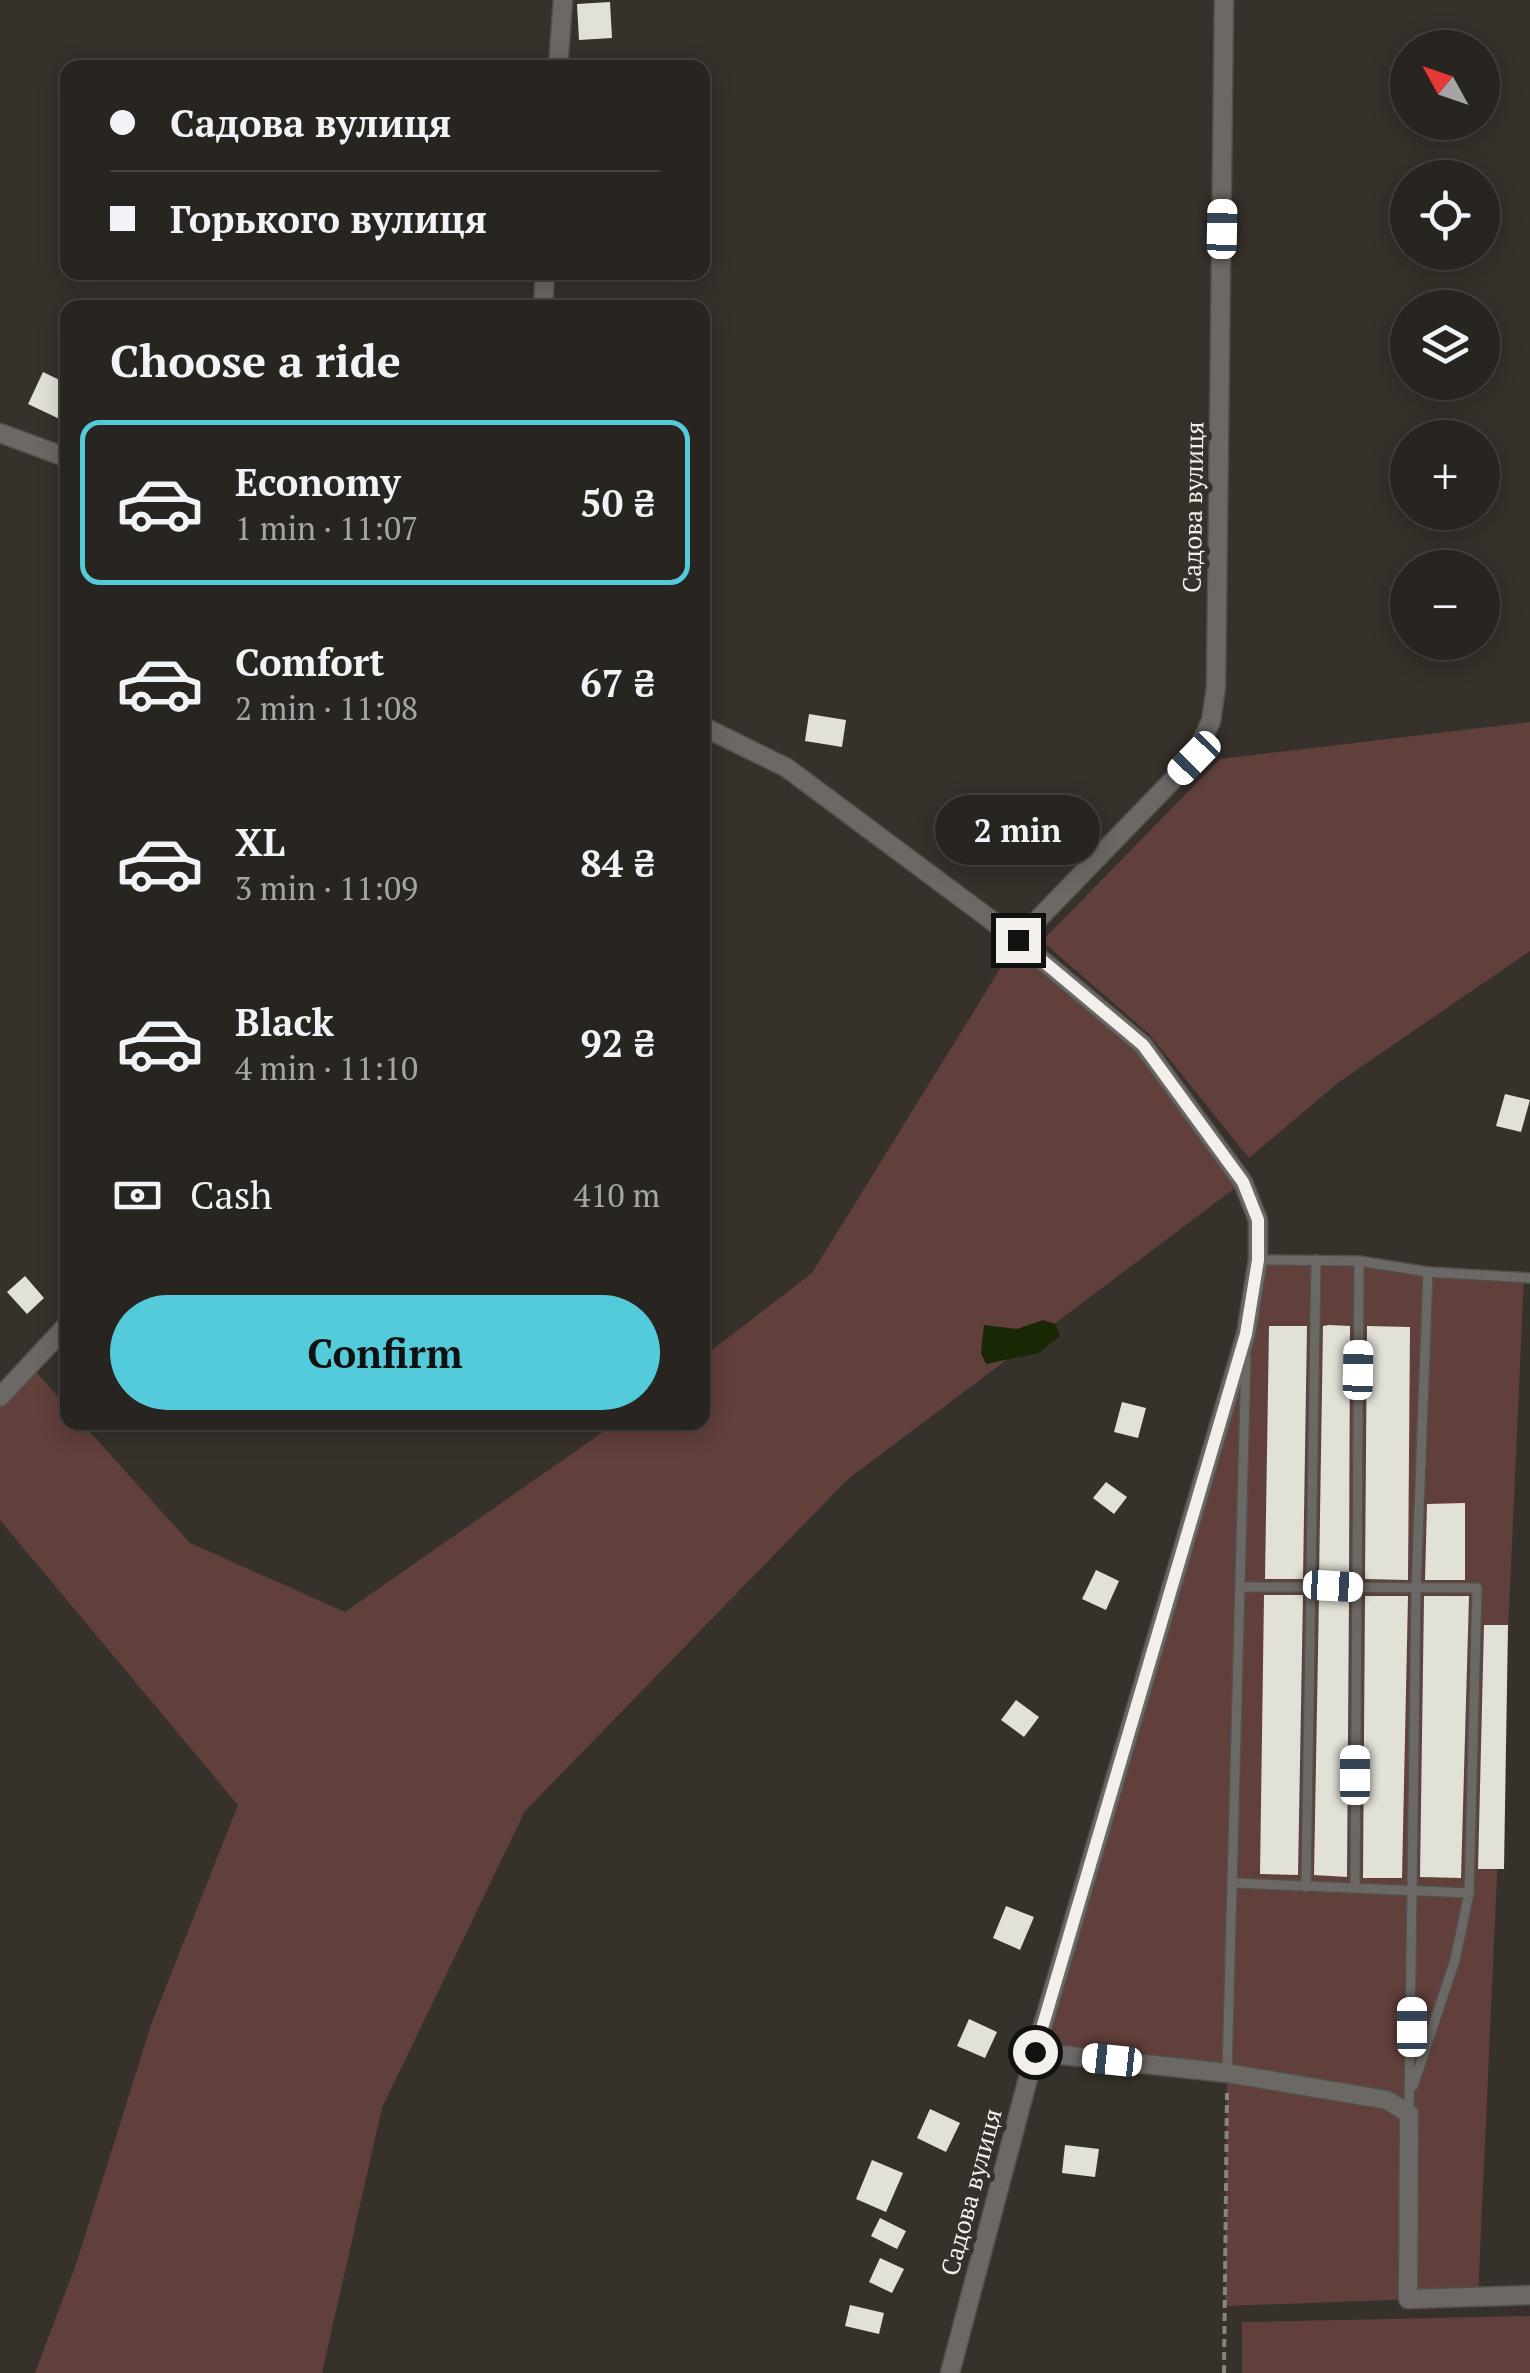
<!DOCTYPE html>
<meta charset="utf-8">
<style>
:root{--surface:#282520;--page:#302d29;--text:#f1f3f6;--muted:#a5a5a5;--line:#44423e;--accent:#53cbda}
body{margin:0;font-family:"PT Serif",serif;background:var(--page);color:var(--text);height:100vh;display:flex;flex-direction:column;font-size:38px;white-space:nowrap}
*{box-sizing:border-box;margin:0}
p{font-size:32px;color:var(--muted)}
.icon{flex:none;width:55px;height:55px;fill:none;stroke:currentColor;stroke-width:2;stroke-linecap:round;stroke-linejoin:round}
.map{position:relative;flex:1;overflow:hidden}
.details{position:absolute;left:60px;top:300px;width:650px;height:1130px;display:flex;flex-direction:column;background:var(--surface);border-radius:20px;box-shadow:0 5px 25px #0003,0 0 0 2px var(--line)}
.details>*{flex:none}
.top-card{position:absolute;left:60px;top:60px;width:650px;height:220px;border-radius:20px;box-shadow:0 5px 25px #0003,0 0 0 2px var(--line);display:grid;align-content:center;height:220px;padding:0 50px;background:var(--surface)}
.needle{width:65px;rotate:310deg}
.fabs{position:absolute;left:1390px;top:30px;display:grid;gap:20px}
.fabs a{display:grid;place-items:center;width:110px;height:110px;border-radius:50%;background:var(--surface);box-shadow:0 5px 25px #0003,0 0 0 2px var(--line);font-size:50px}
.end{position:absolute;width:45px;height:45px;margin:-22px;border:12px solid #f3f0eb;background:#111;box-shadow:0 0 0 5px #111}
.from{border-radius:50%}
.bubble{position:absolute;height:70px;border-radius:35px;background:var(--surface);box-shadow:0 5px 25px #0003,0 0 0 2px var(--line);font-size:32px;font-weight:800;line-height:70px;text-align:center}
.car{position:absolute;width:30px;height:60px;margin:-30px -15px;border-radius:12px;box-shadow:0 0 8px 2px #0007;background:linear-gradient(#fff 24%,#345 0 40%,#fff 0 76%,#345 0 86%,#fff 0)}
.top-card b{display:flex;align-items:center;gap:35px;height:95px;font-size:38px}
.top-card b+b{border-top:2px solid var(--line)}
.top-card i{width:25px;height:25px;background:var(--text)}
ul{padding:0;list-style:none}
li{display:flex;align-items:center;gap:30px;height:165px;margin:0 20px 15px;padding:0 30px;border:5px solid transparent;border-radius:20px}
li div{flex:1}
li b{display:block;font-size:38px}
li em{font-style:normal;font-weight:800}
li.selected{border-color:var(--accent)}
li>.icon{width:90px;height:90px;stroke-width:1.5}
h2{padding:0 50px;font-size:45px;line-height:120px}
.pay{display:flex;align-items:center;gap:25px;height:110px;padding:0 50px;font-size:38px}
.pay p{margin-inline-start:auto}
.cta{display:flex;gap:20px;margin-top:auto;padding:20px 50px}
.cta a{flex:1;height:115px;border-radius:60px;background:var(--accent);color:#111;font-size:40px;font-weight:800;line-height:115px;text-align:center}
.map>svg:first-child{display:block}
.green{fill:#613f3b}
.water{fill:#182704}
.building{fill:#e2e1d7}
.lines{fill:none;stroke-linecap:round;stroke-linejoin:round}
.lane-casing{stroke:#545049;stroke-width:12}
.street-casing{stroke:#545049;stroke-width:21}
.path{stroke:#87837d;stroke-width:4;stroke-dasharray:8 5;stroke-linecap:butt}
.lane{stroke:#6c6866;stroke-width:9}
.street{stroke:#6c6866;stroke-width:18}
.route{stroke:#f3f0eb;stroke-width:12}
.labels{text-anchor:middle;stroke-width:10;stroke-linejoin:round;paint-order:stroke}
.street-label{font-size:25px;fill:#f3f0eb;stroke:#36312a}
</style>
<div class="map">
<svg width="1530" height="2373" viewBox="0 0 1530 2373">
<rect width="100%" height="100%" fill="#36312a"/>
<!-- green -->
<g class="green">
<polygon points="1530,722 1530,951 1339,1082 1249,1158 1149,1034 1042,941 1220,759"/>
<polygon points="1018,940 1143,1045 1243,1182 848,1479 525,1811 382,2108 322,2373 35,2373 76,2264 152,2022 238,1805 0,1520 0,1397 30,1365 67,1407 68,1422 82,1423 190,1543 345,1612 616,1423 702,1422 703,1357 812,1273"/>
<polygon points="1258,1260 1359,1261 1524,1278 1478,2297 1225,2306 1227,2073 1035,2052"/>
<polygon points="1530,2316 1530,2373 1242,2373 1242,2322"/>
</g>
<!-- water -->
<polygon class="water" points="1043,1320 1055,1324 1060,1336 1039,1353 986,1364 981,1353 984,1325 1017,1329"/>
<!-- building -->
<g class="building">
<polygon points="610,2 612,38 579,40 577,4"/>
<polygon points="43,372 68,384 68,423 28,404"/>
<polygon points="809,714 846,720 842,747 805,741"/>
<polygon points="1505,1094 1530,1100 1521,1132 1496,1126"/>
<polygon points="25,1276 44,1298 27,1314 7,1292"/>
<polygon points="1329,1325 1350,1326 1349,1579 1319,1579 1323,1326"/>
<polygon points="1269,1326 1307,1326 1303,1579 1265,1579"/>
<polygon points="1367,1326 1410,1327 1408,1580 1365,1579"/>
<polygon points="1122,1402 1146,1408 1138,1438 1114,1432"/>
<polygon points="1106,1482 1127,1497 1114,1514 1093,1498"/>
<polygon points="1465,1503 1465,1580 1425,1580 1427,1504"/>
<polygon points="1096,1570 1119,1581 1106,1610 1082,1599"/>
<polygon points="1264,1595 1303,1595 1298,1875 1260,1874"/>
<polygon points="1319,1595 1349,1596 1347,1877 1314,1875"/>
<polygon points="1365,1596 1408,1596 1402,1878 1363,1878"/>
<polygon points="1424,1596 1469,1596 1461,1878 1420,1877"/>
<polygon points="1484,1625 1508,1625 1504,1869 1478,1869"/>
<polygon points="1016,1700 1039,1717 1024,1737 1001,1720"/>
<polygon points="1006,1906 1034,1917 1020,1950 993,1938"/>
<polygon points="969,2019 997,2032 985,2058 957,2046"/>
<polygon points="930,2109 960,2123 946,2152 917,2138"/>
<polygon points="1065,2145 1099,2149 1095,2177 1062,2173"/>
<polygon points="872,2160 903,2173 886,2212 856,2199"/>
<polygon points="880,2218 906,2231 897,2249 871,2236"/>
<polygon points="880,2258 904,2269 892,2293 869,2282"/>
<polygon points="850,2305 884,2313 879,2334 845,2326"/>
</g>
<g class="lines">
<!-- lane casing -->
<g class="lane-casing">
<g id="lane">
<polyline points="1258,1260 1359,1261 1428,1272 1416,1590 1409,2113"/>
<polyline points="1428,1272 1530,1278"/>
<polyline points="1241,1587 1477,1588 1469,1893 1455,1960 1413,2086"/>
<polyline points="1234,1883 1469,1893"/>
<polyline points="1306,1887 1316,1260"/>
<polyline points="1355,1888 1359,1261"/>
<polyline points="1227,2073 1246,1357"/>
</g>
</g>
<!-- street casing -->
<g class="street-casing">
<g id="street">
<polyline points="558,68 563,0"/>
<polyline points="543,308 545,272"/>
<polyline points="0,433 68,458"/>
<polyline points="702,726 787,768 1018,940 1143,1045 1243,1182 1258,1220 1258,1260 1246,1334 1035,2052 950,2373"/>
<polyline points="1018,940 1194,758 1211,721 1216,687 1224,0"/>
<polyline points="0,1397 68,1324"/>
<polyline points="1035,2052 1227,2073 1387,2100 1409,2114 1408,2299 1530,2295"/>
</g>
</g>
<!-- path -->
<polyline class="path" points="1224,2373 1227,2093"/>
<!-- lane -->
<use href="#lane" class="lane"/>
<!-- street -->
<use href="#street" class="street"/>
</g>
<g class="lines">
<!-- route -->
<polyline class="route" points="1018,940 1143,1045 1243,1182 1258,1220 1258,1260 1246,1334 1035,2052"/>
</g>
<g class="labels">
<!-- street labels -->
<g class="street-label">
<text transform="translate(1193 507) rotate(-89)" y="9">Садова вулиця</text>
<text transform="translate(971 2192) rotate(-75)" y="9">Садова вулиця</text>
</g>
</g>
</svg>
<div class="fabs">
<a><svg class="needle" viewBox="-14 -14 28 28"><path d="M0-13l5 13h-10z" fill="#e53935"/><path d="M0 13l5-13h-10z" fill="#a5a5a5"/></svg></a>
<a><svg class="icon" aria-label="locate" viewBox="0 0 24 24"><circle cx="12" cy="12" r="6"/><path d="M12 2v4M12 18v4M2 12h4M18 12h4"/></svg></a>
<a><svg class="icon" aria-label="layers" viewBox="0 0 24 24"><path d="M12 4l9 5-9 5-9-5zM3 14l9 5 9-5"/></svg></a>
<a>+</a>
<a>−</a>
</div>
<i class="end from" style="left:1035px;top:2052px"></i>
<i class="end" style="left:1018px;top:940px"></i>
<div class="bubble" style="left:935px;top:795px;width:165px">2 min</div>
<i class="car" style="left:1222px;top:229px;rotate:1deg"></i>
<i class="car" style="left:1194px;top:758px;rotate:224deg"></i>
<i class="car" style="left:1358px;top:1370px;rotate:1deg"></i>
<i class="car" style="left:1333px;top:1586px;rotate:93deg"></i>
<i class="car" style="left:1355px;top:1775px;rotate:0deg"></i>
<i class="car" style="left:1412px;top:2027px;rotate:0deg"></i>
<i class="car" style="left:1112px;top:2060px;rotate:276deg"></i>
<div class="top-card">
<b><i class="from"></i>Садова вулиця</b>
<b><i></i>Горького вулиця</b>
</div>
<section class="details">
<h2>Choose a ride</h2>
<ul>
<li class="selected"><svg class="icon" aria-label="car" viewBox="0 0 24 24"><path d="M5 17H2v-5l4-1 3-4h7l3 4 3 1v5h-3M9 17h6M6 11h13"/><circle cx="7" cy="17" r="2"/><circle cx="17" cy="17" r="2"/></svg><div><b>Economy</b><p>1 min · 11:07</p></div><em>50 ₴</em></li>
<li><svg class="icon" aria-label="car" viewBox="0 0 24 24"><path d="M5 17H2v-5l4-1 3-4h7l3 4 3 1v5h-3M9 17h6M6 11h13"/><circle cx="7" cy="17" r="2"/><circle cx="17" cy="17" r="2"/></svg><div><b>Comfort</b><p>2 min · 11:08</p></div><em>67 ₴</em></li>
<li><svg class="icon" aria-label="car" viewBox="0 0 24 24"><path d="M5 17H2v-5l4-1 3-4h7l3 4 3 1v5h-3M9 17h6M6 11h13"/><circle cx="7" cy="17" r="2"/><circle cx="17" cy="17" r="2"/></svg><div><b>XL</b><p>3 min · 11:09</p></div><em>84 ₴</em></li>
<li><svg class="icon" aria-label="car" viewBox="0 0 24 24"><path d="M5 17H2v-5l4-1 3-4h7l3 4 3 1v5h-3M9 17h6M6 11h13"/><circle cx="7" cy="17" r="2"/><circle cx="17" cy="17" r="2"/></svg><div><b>Black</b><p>4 min · 11:10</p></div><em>92 ₴</em></li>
</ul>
<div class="pay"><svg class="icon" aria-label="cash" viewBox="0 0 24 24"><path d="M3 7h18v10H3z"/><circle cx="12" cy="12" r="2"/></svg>Cash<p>410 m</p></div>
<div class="cta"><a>Confirm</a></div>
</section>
</div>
